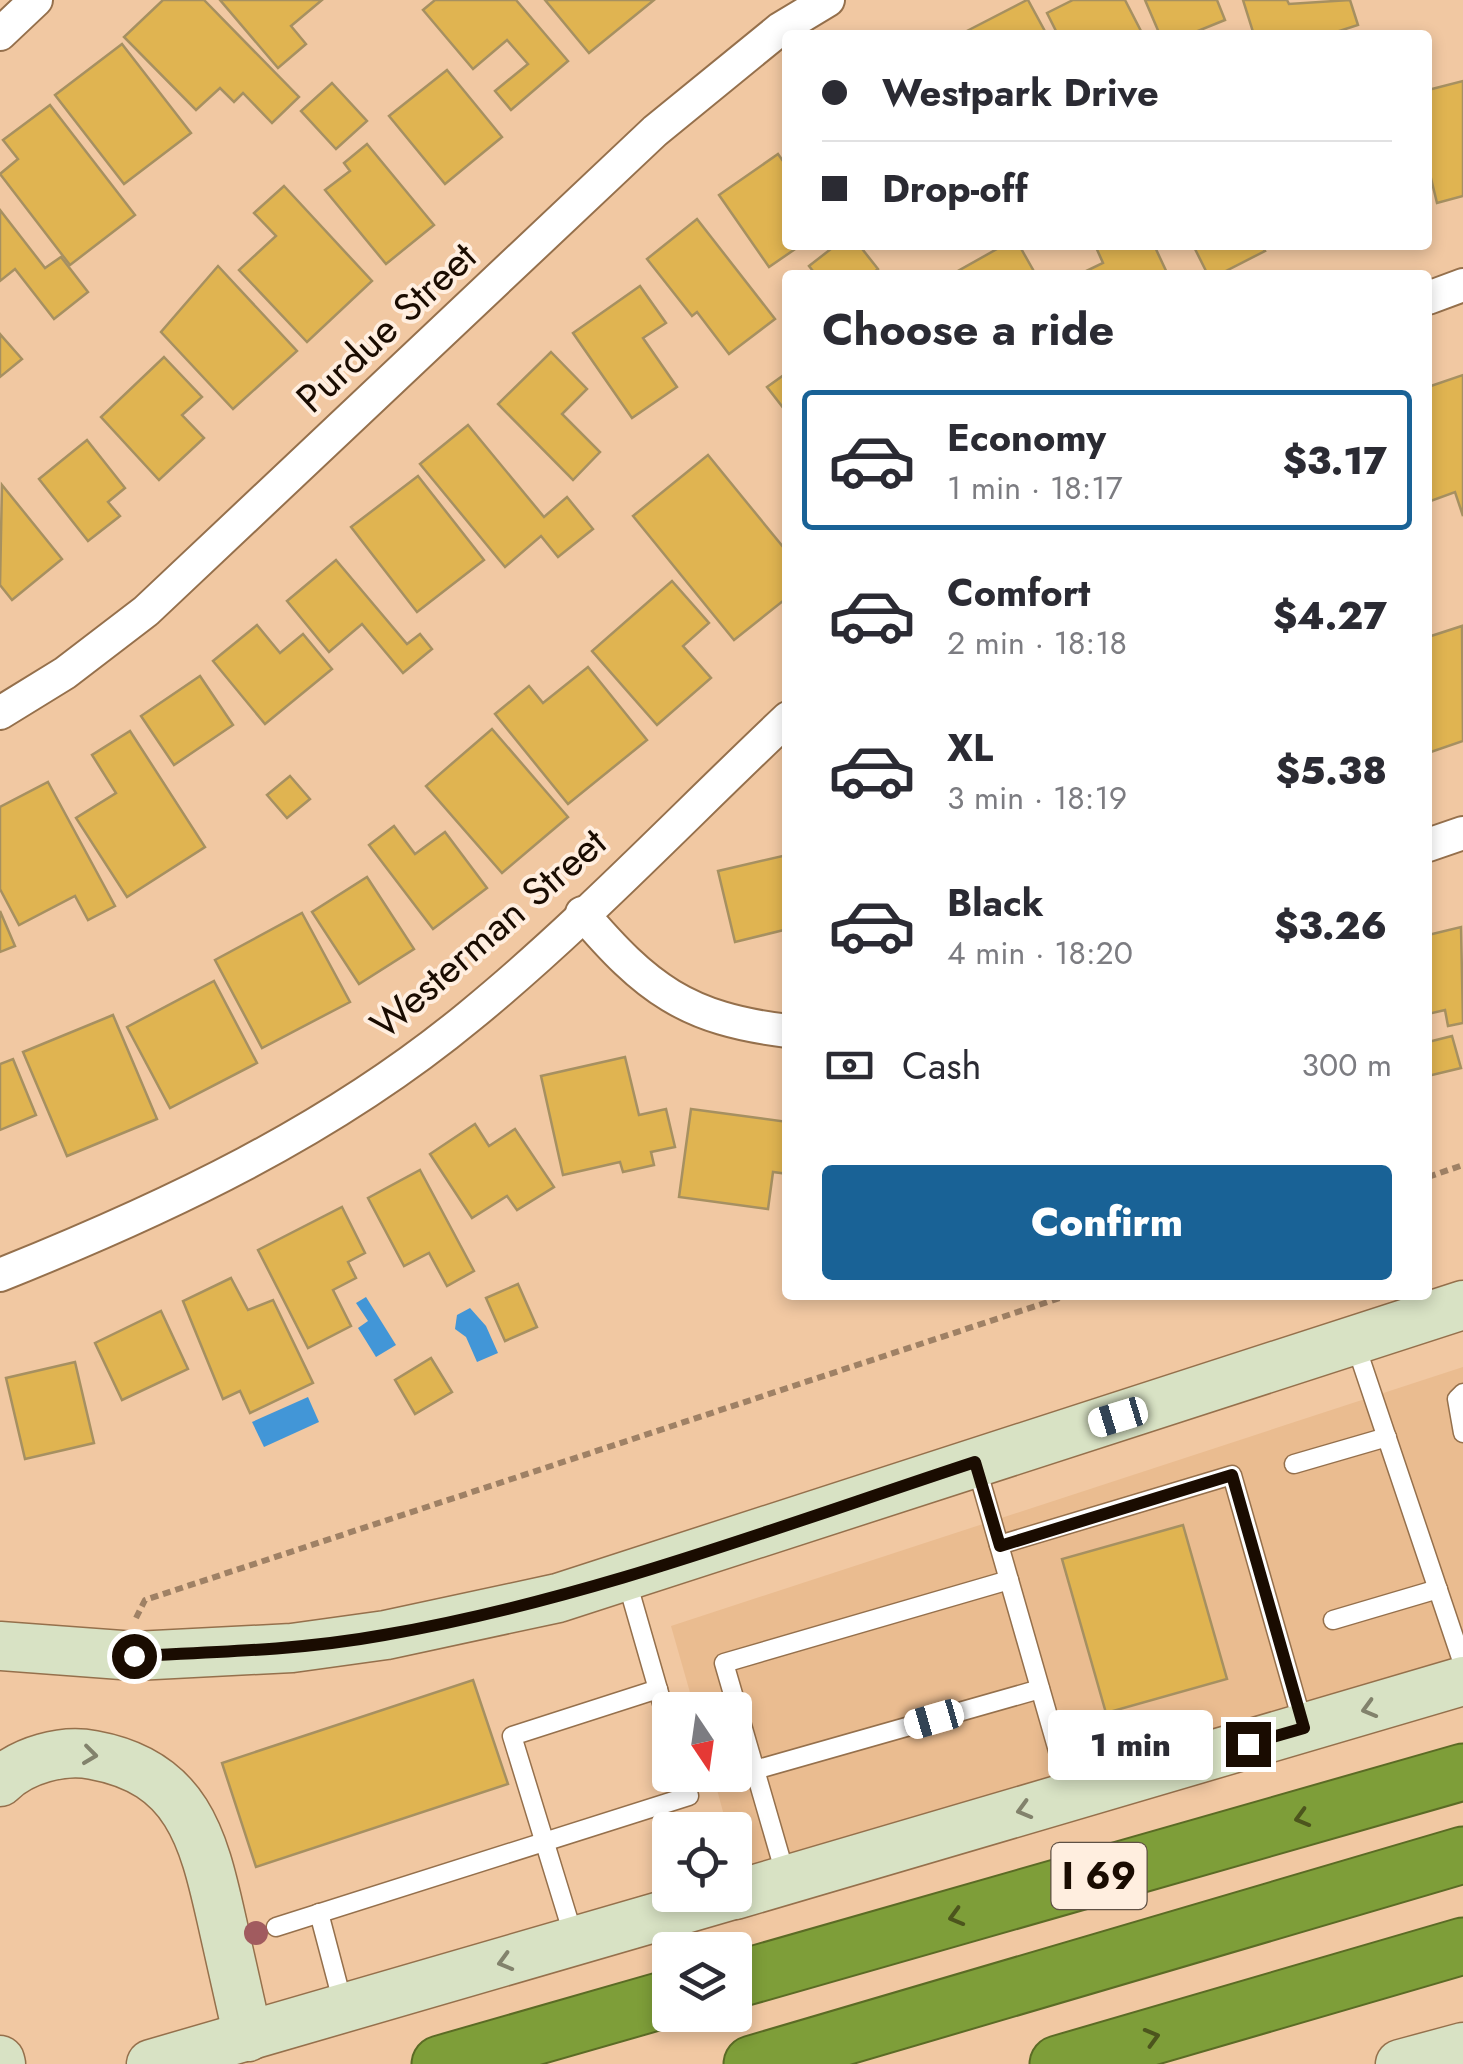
<!DOCTYPE html>
<meta charset="utf-8">
<style>
:root{--surface:#fff;--page:#f7f7f7;--text:#2b2b33;--muted:#7c7c81;--line:#e1e1e2;--accent:#196296}
body{margin:0;font-family:Jost,sans-serif;background:var(--page);color:var(--text);height:100vh;display:flex;flex-direction:column;font-size:38px;white-space:nowrap}
*{box-sizing:border-box;margin:0}
p{font-size:32px;color:var(--muted)}
.icon{flex:none;width:55px;height:55px;fill:none;stroke:currentColor;stroke-width:2;stroke-linecap:round;stroke-linejoin:round}
.map{position:relative;flex:1;overflow:hidden}
.details{position:absolute;left:782px;top:270px;width:650px;height:1030px;display:flex;flex-direction:column;background:var(--surface);border-radius:10px;box-shadow:0 5px 15px #0003}
.details>*{flex:none}
.hud{position:absolute;left:782px;top:30px;width:650px;height:220px;border-radius:10px;box-shadow:0 5px 15px #0003;display:grid;align-content:center;height:220px;padding:0 40px;background:var(--surface)}
.needle{width:65px;rotate:167deg}
.controls{position:absolute;left:652px;top:1692px;display:grid;gap:20px}
.controls a{display:grid;place-items:center;width:100px;height:100px;border-radius:10px;background:var(--surface);box-shadow:0 5px 15px #0003;font-size:50px}
.end{position:absolute;width:45px;height:45px;margin:-22px;border:12px solid #1a0c01;background:#fff;box-shadow:0 0 0 5px #fff}
.from{border-radius:50%}
.bubble{position:absolute;height:70px;border-radius:10px;background:var(--surface);box-shadow:0 5px 15px #0003;font-size:32px;font-weight:800;line-height:70px;text-align:center}
.car{position:absolute;width:30px;height:60px;margin:-30px -15px;border-radius:12px;box-shadow:0 0 8px 2px #0007;background:linear-gradient(#fff 24%,#345 0 40%,#fff 0 76%,#345 0 86%,#fff 0)}
.hud b{display:flex;align-items:center;gap:35px;height:95px;font-size:38px}
.hud b+b{border-top:2px solid var(--line)}
.hud i{width:25px;height:25px;background:var(--text)}
ul{padding:0;list-style:none}
li{display:flex;align-items:center;gap:30px;height:140px;margin:0 20px 15px;padding:0 20px;border:5px solid transparent;border-radius:10px}
li div{flex:1}
li b{display:block;font-size:38px}
li em{font-style:normal;font-weight:800}
li.on{border-color:var(--accent)}
li>.icon{width:90px;height:90px;stroke-width:1.5}
h2{padding:0 40px;font-size:45px;line-height:120px}
.pay{display:flex;align-items:center;gap:25px;height:110px;padding:0 40px;font-size:38px}
.pay p{margin-inline-start:auto}
.cta{display:flex;gap:20px;margin-top:auto;padding:20px 40px}
.cta a{flex:1;height:115px;border-radius:10px;background:var(--accent);color:#fff;font-size:40px;font-weight:800;line-height:115px;text-align:center}
.map>svg:first-child{display:block}
.built{fill:#eabc90}
.water{fill:#4296d7}
.building{fill:#e0b451;stroke:#a69061;stroke-width:2.5}
.lines{fill:none;stroke-linecap:round;stroke-linejoin:round}
.lane-casing{stroke:#95704c;stroke-width:21}
.street-casing{stroke:#95704c;stroke-width:36}
.secondary-casing{stroke:#95704c;stroke-width:51}
.highway-casing{stroke:#5b6b25;stroke-width:59}
.path{stroke:#9f8165;stroke-width:6;stroke-dasharray:8 5;stroke-linecap:butt}
.lane{stroke:#fff;stroke-width:18}
.street{stroke:#fff;stroke-width:32}
.secondary{stroke:#d8e2c4;stroke-width:48}
.highway{stroke:#7e9e39;stroke-width:55}
.tree{fill:#a15b5f}
.oneway{stroke:#82826c}
.oneway2{stroke:#4c551d}
.route{stroke:#1a0c01;stroke-width:12}
.labels{text-anchor:middle;stroke-width:8;stroke-linejoin:round;paint-order:stroke}
.shield{fill:#ffeedf;stroke:#5f5044;stroke-width:2.5}
.shield-label{font-size:38px;font-weight:bold;fill:#1a0c01}
.street-label{font-size:40px;fill:#1a0c01;stroke:#ffeedf}
</style>
<div class="map">
<svg width="1463" height="2064" viewBox="0 0 1463 2064">
<rect width="100%" height="100%" fill="#f1c8a2"/>
<!-- built -->
<polygon class="built" points="1463,1367 1463,1655 739,1869 735,1830 728,1830 713,1775 735,1775 735,1710 695,1710 671,1626"/>
<!-- water -->
<g class="water">
<polygon points="366,1297 396,1345 376,1357 358,1328 368,1321 356,1303"/>
<polygon points="470,1308 486,1326 498,1353 477,1362 466,1337 455,1329 457,1315"/>
<polygon points="308,1397 319,1422 264,1447 252,1422"/>
</g>
<!-- building -->
<g class="building">
<polygon points="163,0 204,0 299,97 272,123 243,93 234,102 220,88 196,110 124,37"/>
<polygon points="220,0 322,0 291,26 306,44 278,68"/>
<polygon points="435,0 516,0 568,61 511,110 495,91 528,64 507,40 473,69 423,10"/>
<polygon points="545,0 654,0 589,53"/>
<polygon points="1028,0 1047,35 961,34 1027,0"/>
<polygon points="1073,0 1125,0 1143,35 1058,35 1047,13"/>
<polygon points="1145,0 1217,0 1225,20 1188,35 1160,35"/>
<polygon points="1243,0 1287,0 1289,4 1350,0 1358,25 1327,35 1254,35"/>
<polygon points="122,44 191,133 124,184 55,95"/>
<polygon points="447,70 502,137 445,184 389,116"/>
<polygon points="1463,81 1463,196 1437,203 1428,166 1428,90"/>
<polygon points="332,83 367,121 336,149 301,111"/>
<polygon points="50,105 135,215 70,265 0,174 18,159 3,140"/>
<polygon points="367,144 434,225 386,264 325,190 350,171 344,163"/>
<polygon points="778,154 788,168 788,245 801,245 769,267 719,195"/>
<polygon points="284,186 372,281 307,342 239,270 276,236 254,213"/>
<polygon points="0,210 45,268 61,257 88,292 54,319 15,269 0,281"/>
<polygon points="697,219 775,319 729,354 697,312 692,316 647,259"/>
<polygon points="836,245 859,245 878,269 870,275 816,275 809,266"/>
<polygon points="1004,245 1019,245 1036,275 961,275 958,271"/>
<polygon points="1095,245 1154,245 1168,275 1078,275 1103,263"/>
<polygon points="1193,245 1261,245 1265,251 1218,275 1208,275"/>
<polygon points="218,266 297,351 233,409 161,332"/>
<polygon points="640,286 666,323 643,338 677,387 632,418 573,333"/>
<polygon points="0,334 22,359 0,377"/>
<polygon points="551,352 587,389 562,414 600,452 573,480 498,404"/>
<polygon points="164,357 202,397 182,415 204,438 159,480 101,417"/>
<polygon points="788,372 788,414 767,387"/>
<polygon points="1463,375 1463,516 1455,492 1428,502 1428,387"/>
<polygon points="468,425 544,517 567,497 593,529 558,557 541,536 505,567 420,464"/>
<polygon points="87,440 125,488 108,502 120,516 88,541 39,479"/>
<polygon points="708,455 788,553 788,597 734,640 633,516"/>
<polygon points="418,476 484,560 417,612 351,527"/>
<polygon points="2,485 62,559 12,600 0,585"/>
<polygon points="336,560 407,644 420,634 432,649 403,673 362,624 329,652 287,601"/>
<polygon points="672,581 709,623 683,646 711,678 657,725 592,651"/>
<polygon points="257,625 280,653 303,634 332,669 265,724 213,661"/>
<polygon points="1462,626 1463,741 1428,753 1428,637"/>
<polygon points="588,667 647,740 568,804 495,714 529,686 543,703"/>
<polygon points="200,676 233,725 174,765 141,716"/>
<polygon points="492,729 568,817 502,873 426,786"/>
<polygon points="130,731 205,847 127,897 76,818 116,793 92,755"/>
<polygon points="290,776 310,799 287,818 267,795"/>
<polygon points="48,782 115,906 88,920 75,896 19,925 0,889 0,807"/>
<polygon points="394,826 415,854 445,832 487,888 433,929 369,845"/>
<polygon points="787,855 788,929 735,942 718,871"/>
<polygon points="367,877 414,949 359,984 312,912"/>
<polygon points="0,911 15,946 0,952"/>
<polygon points="302,913 350,1002 262,1048 215,960"/>
<polygon points="1461,927 1463,1023 1448,1026 1445,1010 1428,1014 1428,935"/>
<polygon points="214,981 257,1063 170,1108 127,1027"/>
<polygon points="113,1015 157,1119 67,1156 23,1052"/>
<polygon points="1452,1036 1461,1068 1428,1076 1428,1042"/>
<polygon points="625,1057 639,1115 666,1109 675,1147 651,1152 654,1165 623,1172 620,1162 563,1175 541,1076"/>
<polygon points="13,1059 36,1115 0,1130 0,1064"/>
<polygon points="691,1109 788,1122 788,1174 773,1172 768,1209 679,1197"/>
<polygon points="475,1124 489,1146 515,1129 554,1187 517,1210 507,1196 472,1218 430,1154"/>
<polygon points="420,1170 474,1271 447,1286 429,1253 404,1266 368,1198"/>
<polygon points="342,1207 365,1253 348,1262 356,1278 333,1290 351,1326 308,1348 258,1250"/>
<polygon points="231,1278 248,1310 273,1300 313,1383 250,1413 240,1391 223,1399 183,1301"/>
<polygon points="518,1284 537,1327 505,1341 486,1298"/>
<polygon points="161,1311 188,1369 122,1400 95,1343"/>
<polygon points="431,1358 452,1392 415,1414 395,1380"/>
<polygon points="75,1362 94,1443 25,1459 6,1378"/>
<polygon points="1183,1525 1227,1679 1106,1713 1062,1559"/>
<polygon points="473,1680 508,1784 256,1867 222,1763"/>
</g>
<g class="lines">
<!-- lane casing -->
<g class="lane-casing">
<g id="lane">
<polyline points="1355,1343 1463,1664"/>
<polyline points="1463,1393 1457,1399 1463,1433"/>
<polyline points="1294,1464 1387,1437"/>
<polyline points="976,1465 1071,1796"/>
<polyline points="999,1545 1232,1475 1304,1728"/>
<polyline points="626,1578 670,1731"/>
<polyline points="1333,1620 1438,1589"/>
<polyline points="755,1770 1040,1689"/>
<polyline points="786,1877 724,1663 1009,1580"/>
<polyline points="319,1913 343,2004"/>
<polyline points="276,1927 689,1796 683,1775"/>
<polyline points="575,1941 512,1736 658,1689"/>
</g>
</g>
<!-- street casing -->
<g class="street-casing">
<g id="street">
<polyline points="0,34 36,0"/>
<polyline points="1428,298 1463,285"/>
<polyline points="0,713 65,673 146,611 655,131 780,29 828,0"/>
<polyline points="1428,845 1463,833"/>
<path d="M582 913C646 988 686 1019 788 1031"/>
<path d="M0 1275C167 1208 331 1131 471 1015 582 924 683 817 788 718"/>
</g>
</g>
<!-- secondary casing -->
<g class="secondary-casing">
<g id="secondary">
<polyline points="0,1646 135,1656 292,1648 386,1635 558,1598 1463,1305"/>
<path d="M0 1782C22 1760 63 1749 93 1755 187 1772 203 1837 221 1917 230 1957 239 1997 248 2037"/>
<polyline points="735,1895 1463,1681"/>
<polyline points="0,2060 1,2064"/>
<polyline points="151,2064 733,1895"/>
<polyline points="1400,2064 1463,2047"/>
</g>
</g>
<!-- highway casing -->
<g class="highway-casing">
<g id="highway">
<polyline points="735,1980 1463,1772"/>
<polyline points="440,2064 670,1998"/>
<polyline points="752,2064 1463,1855"/>
<polyline points="1058,2064 1463,1946"/>
</g>
</g>
<!-- path -->
<g class="path">
<polyline points="1428,1177 1463,1165"/>
<polyline points="136,1618 145,1600 1069,1295"/>
</g>
<!-- lane -->
<use href="#lane" class="lane"/>
<!-- street -->
<use href="#street" class="street"/>
<!-- secondary -->
<use href="#secondary" class="secondary"/>
<!-- highway -->
<use href="#highway" class="highway"/>
</g>
<!-- trees -->
<circle class="tree" cx="256" cy="1933" r="12"/>
<!-- one-way arrows -->
<defs><path id="oneway-chevron" d="M-2-3.5L2.5 0L-2 3.5" fill="none" stroke-width="1.6" stroke-linecap="round" stroke-linejoin="round" transform="scale(2.5)"/></defs>
<g class="oneway">
<use href="#oneway-chevron" transform="translate(1369 1709) rotate(164)"/>
<use href="#oneway-chevron" transform="translate(90 1755) rotate(7)"/>
<use href="#oneway-chevron" transform="translate(1024 1810) rotate(164)"/>
<use href="#oneway-chevron" transform="translate(505 1962) rotate(164)"/>
</g>
<g class="oneway2">
<use href="#oneway-chevron" transform="translate(1302 1818) rotate(164)"/>
<use href="#oneway-chevron" transform="translate(956 1917) rotate(164)"/>
<use href="#oneway-chevron" transform="translate(1152 2037) rotate(-16)"/>
</g>
<g class="lines">
<!-- route -->
<path class="route" d="M134 1656C218 1652 302 1650 384 1635 587 1600 780 1526 975 1462L1000 1546 1232 1475 1304 1728 1248 1744"/>
</g>
<g class="labels">
<!-- shield labels -->
<rect class="shield" x="1051.5" y="1843" width="95" height="66" rx="8"/>
<g class="shield-label">
<text x="1099" y="1889">I 69</text>
</g>
<!-- street labels -->
<g class="street-label">
<text transform="translate(386 327) rotate(-43)" y="14">Purdue Street</text>
<text transform="translate(488 933) rotate(-41)" y="14">Westerman Street</text>
</g>
</g>
</svg>
<div class="controls">
<a><svg class="needle" viewBox="-14 -14 28 28"><path d="M0-13l5 13h-10z" fill="#e53935"/><path d="M0 13l5-13h-10z" fill="#7c7c81"/></svg></a>
<a><svg class="icon" aria-label="locate" viewBox="0 0 24 24"><circle cx="12" cy="12" r="6"/><path d="M12 2v4M12 18v4M2 12h4M18 12h4"/></svg></a>
<a><svg class="icon" aria-label="layers" viewBox="0 0 24 24"><path d="M12 4l9 5-9 5-9-5zM3 14l9 5 9-5"/></svg></a>
</div>
<i class="end from" style="left:134px;top:1656px"></i>
<i class="end" style="left:1248px;top:1744px"></i>
<div class="bubble" style="left:1048px;top:1710px;width:165px">1 min</div>
<i class="car" style="left:1118px;top:1417px;rotate:253deg"></i>
<i class="car" style="left:934px;top:1719px;rotate:254deg"></i>
<div class="hud">
<b><i class="from"></i>Westpark Drive</b>
<b><i></i>Drop-off</b>
</div>
<section class="details">
<h2>Choose a ride</h2>
<ul>
<li class="on"><svg class="icon" aria-label="car" viewBox="0 0 24 24"><path d="M5 17H2v-5l4-1 3-4h7l3 4 3 1v5h-3M9 17h6M6 11h13"/><circle cx="7" cy="17" r="2"/><circle cx="17" cy="17" r="2"/></svg><div><b>Economy</b><p>1 min · 18:17</p></div><em>$3.17</em></li>
<li><svg class="icon" aria-label="car" viewBox="0 0 24 24"><path d="M5 17H2v-5l4-1 3-4h7l3 4 3 1v5h-3M9 17h6M6 11h13"/><circle cx="7" cy="17" r="2"/><circle cx="17" cy="17" r="2"/></svg><div><b>Comfort</b><p>2 min · 18:18</p></div><em>$4.27</em></li>
<li><svg class="icon" aria-label="car" viewBox="0 0 24 24"><path d="M5 17H2v-5l4-1 3-4h7l3 4 3 1v5h-3M9 17h6M6 11h13"/><circle cx="7" cy="17" r="2"/><circle cx="17" cy="17" r="2"/></svg><div><b>XL</b><p>3 min · 18:19</p></div><em>$5.38</em></li>
<li><svg class="icon" aria-label="car" viewBox="0 0 24 24"><path d="M5 17H2v-5l4-1 3-4h7l3 4 3 1v5h-3M9 17h6M6 11h13"/><circle cx="7" cy="17" r="2"/><circle cx="17" cy="17" r="2"/></svg><div><b>Black</b><p>4 min · 18:20</p></div><em>$3.26</em></li>
</ul>
<div class="pay"><svg class="icon" aria-label="cash" viewBox="0 0 24 24"><path d="M3 7h18v10H3z"/><circle cx="12" cy="12" r="2"/></svg>Cash<p>300 m</p></div>
<div class="cta"><a>Confirm</a></div>
</section>
</div>
